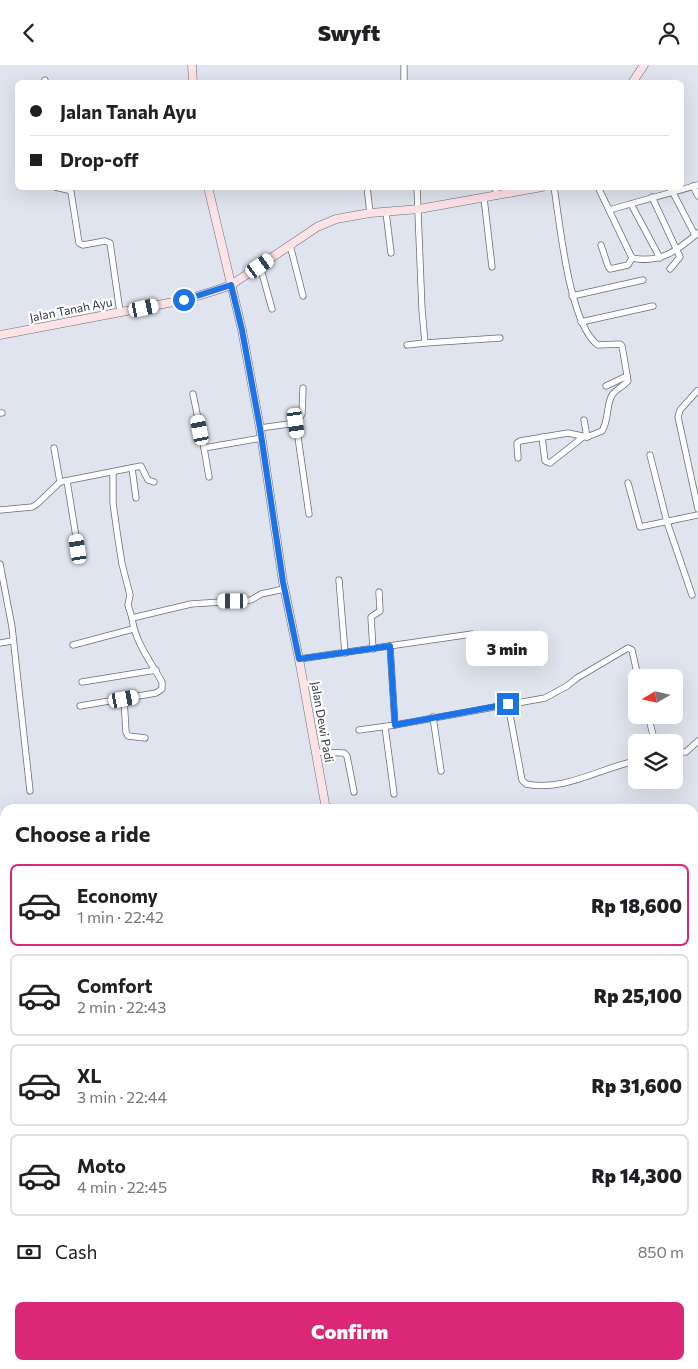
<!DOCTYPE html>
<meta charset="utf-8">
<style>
:root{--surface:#fff;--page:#f2f2f2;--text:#202124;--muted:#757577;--line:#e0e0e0;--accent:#db2777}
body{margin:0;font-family:Commissioner,sans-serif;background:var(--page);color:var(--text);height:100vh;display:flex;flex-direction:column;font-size:19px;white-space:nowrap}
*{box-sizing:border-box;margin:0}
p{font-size:16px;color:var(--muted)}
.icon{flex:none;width:28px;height:28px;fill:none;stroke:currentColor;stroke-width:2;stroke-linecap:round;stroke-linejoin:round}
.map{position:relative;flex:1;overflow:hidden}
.details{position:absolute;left:0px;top:739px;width:699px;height:566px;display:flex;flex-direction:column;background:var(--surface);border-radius:15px 15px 0 0;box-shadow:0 5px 20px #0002}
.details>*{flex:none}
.top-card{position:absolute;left:15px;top:15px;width:669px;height:110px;border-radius:8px;box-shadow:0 5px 20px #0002;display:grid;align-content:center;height:110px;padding:0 15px;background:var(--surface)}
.needle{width:32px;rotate:261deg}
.buttons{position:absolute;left:628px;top:604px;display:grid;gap:10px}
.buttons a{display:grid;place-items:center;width:55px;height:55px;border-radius:8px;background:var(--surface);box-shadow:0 5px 20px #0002;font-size:25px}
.end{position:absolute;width:22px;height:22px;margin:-11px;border:6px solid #1a73e8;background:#fff;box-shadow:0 0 0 2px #fff}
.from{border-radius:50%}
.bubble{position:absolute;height:35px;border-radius:8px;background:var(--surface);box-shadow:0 5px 20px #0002;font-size:16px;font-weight:800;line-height:35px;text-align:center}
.car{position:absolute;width:15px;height:30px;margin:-15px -8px;border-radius:6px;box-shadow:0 0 4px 1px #0007;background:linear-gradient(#fff 24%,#345 0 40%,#fff 0 76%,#345 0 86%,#fff 0)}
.top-card b{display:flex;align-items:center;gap:18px;height:48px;font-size:19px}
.top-card b+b{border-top:1px solid var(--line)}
.top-card i{width:12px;height:12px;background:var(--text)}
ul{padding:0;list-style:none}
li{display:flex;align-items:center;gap:15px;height:82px;margin:0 10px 8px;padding:0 5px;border:2px solid var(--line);border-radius:8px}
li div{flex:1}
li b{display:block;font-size:19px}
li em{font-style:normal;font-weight:800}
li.active{border-color:var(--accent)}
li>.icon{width:45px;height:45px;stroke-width:1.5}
h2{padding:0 15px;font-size:22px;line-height:60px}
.pay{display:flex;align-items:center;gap:12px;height:55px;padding:0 15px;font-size:19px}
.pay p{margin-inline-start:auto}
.cta{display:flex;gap:10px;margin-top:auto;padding:10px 15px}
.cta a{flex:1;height:58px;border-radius:8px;background:var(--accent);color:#fff;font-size:20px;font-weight:800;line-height:58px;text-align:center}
header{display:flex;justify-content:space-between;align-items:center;height:65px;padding:0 15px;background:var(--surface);font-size:22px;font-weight:800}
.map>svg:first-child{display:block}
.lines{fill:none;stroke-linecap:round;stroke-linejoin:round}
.stream{stroke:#808fa8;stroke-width:2}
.street-casing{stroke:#696c76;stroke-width:7}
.secondary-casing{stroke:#696c76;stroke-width:9}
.street{stroke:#fff;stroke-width:5.5}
.secondary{stroke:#fde2e6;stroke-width:8}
.route{stroke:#1a73e8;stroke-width:6}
.labels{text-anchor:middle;stroke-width:4.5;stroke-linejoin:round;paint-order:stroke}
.street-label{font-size:12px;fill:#34363a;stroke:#fff}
</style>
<header><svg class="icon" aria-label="back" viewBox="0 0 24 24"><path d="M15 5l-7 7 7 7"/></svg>Swyft<svg class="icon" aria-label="person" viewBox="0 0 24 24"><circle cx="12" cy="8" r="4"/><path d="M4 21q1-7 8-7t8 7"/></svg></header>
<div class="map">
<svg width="698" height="1304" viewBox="0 0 698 1304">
<rect width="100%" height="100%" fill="#dfe4ee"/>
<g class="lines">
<!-- stream -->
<polyline class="stream" points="58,1304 65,1300"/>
<!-- street casing -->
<g class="street-casing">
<g id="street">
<polyline points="404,0 404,18"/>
<polyline points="45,15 46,18"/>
<polyline points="693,121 698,131"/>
<polyline points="55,122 68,125 71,127 79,178 83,180 105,176 110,178 120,247"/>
<polyline points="367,122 370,148"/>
<polyline points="417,122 422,245 425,278 500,273"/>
<polyline points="496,122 496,131"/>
<path d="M598 122 632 193C660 199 678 185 698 168"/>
<polyline points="670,122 695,170"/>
<polyline points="652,132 680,192 670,204"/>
<polyline points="484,133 492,202"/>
<polyline points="631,139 660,193"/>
<polyline points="609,145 698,120"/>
<polyline points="386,147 391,188"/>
<polyline points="290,180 303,231"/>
<polyline points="601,180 608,201 610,204 628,200 632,193"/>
<polyline points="260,201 272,244"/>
<polyline points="572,231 643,215"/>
<polyline points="581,257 653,241"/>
<polyline points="407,280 425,278"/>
<polyline points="606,321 627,311"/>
<polyline points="697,326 680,345 678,352 698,444"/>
<polyline points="193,329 204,383"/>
<polyline points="0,348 2,348"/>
<polyline points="584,355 587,372"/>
<polyline points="296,358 302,349 303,323"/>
<polyline points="260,363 296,358 309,449"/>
<polyline points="542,372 545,396 550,398 583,372"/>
<polyline points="54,383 60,417 141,401 148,415 154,417"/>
<polyline points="650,390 667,457 692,530"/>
<path d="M518 393 517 378 520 376 568 368 587 372 602 366C609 355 606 341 612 330 616 325 623 321 628 316L622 281 620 279 598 280C569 259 560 159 554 122"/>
<polyline points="132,403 136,433"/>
<polyline points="113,407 113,438 117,467 122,499 130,530 128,540 132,553"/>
<polyline points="209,412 204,383 262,373"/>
<polyline points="67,416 78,484"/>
<polyline points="628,418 640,462 698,450"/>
<polyline points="0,445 32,442 37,439 60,417"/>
<polyline points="0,499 12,562 30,726"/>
<polyline points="339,515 345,588"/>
<polyline points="0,578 12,576"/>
<polyline points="73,580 133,564"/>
<polyline points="390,581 395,660 545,633 567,621 577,613 628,583 632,585 638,612"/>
<polyline points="373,584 371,552 380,546 379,527"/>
<polyline points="299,594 472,569"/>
<polyline points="82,617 156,605"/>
<polyline points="124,634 126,667 128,671 145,673"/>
<path d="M508 639 522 715 526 719C564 727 600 703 636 696"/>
<path d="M80 641 156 628 162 624V617C151 597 135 577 132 553L191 539 251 535 261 529 284 524"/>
<polyline points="648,650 655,678"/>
<polyline points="433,652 441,706"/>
<polyline points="385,662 394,729"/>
<polyline points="359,665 395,660"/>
<polyline points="316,687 344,688 347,691 354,727"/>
<polyline points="674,687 686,687 698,676"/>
<polyline points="694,1077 698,1077"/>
</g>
</g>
<!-- secondary casing -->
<g class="secondary-casing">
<g id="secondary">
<polyline points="192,0 193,18"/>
<polyline points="632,18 644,0"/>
<polyline points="208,122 242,265 260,363 283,517 299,594 326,744"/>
<polyline points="0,270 184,235 214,226 231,220 317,162 336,154 370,148 419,144 542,122"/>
<polyline points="694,801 698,800"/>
<polyline points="0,1031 5,1030"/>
<polyline points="309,1304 310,1300"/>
</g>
</g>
<!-- street -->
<use href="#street" class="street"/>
<!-- secondary -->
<use href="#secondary" class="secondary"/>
</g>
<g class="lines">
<!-- route -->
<polyline class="route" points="184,235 231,220 242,265 260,363 283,517 299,594 390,581 395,660 508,639"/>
</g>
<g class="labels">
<!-- street labels -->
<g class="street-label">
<text transform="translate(71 245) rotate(-11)" y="4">Jalan Tanah Ayu</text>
<text transform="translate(322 657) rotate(80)" y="4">Jalan Dewi Padi</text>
</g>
</g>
</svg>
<div class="buttons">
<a><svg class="needle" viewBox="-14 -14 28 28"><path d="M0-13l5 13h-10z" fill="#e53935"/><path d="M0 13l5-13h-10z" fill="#757577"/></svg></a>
<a><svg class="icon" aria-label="layers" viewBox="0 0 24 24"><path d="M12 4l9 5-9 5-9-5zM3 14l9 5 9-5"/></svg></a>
</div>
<i class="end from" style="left:184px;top:235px"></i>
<i class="end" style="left:508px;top:639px"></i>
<div class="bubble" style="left:466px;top:566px;width:82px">3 min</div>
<i class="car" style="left:260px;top:201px;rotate:55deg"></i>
<i class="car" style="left:144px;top:243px;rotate:78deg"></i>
<i class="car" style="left:296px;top:358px;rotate:172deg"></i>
<i class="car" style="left:200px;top:365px;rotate:349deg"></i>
<i class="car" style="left:78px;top:484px;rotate:351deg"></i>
<i class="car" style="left:233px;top:536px;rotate:270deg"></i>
<i class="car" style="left:124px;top:634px;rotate:80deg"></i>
<div class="top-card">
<b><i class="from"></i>Jalan Tanah Ayu</b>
<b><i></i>Drop-off</b>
</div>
<section class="details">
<h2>Choose a ride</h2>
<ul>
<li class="active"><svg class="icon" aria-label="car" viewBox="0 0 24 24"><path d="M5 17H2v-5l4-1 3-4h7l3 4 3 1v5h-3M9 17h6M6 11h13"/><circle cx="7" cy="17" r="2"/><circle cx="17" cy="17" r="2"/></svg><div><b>Economy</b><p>1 min · 22:42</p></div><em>Rp 18,600</em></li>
<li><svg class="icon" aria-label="car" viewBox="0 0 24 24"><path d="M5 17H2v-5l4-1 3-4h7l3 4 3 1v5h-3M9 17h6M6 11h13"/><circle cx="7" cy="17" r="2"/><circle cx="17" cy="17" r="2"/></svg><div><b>Comfort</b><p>2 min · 22:43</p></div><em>Rp 25,100</em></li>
<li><svg class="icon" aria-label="car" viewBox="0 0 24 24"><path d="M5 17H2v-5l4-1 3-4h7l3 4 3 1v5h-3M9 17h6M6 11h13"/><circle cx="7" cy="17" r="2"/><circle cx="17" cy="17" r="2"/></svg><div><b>XL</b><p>3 min · 22:44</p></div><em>Rp 31,600</em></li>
<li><svg class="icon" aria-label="car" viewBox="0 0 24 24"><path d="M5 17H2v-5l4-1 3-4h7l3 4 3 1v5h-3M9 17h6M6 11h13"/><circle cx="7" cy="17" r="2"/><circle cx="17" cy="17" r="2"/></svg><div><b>Moto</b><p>4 min · 22:45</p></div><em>Rp 14,300</em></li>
</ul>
<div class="pay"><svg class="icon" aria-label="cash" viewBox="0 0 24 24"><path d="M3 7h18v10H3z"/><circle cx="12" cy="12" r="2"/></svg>Cash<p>850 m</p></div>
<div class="cta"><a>Confirm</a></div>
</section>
</div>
